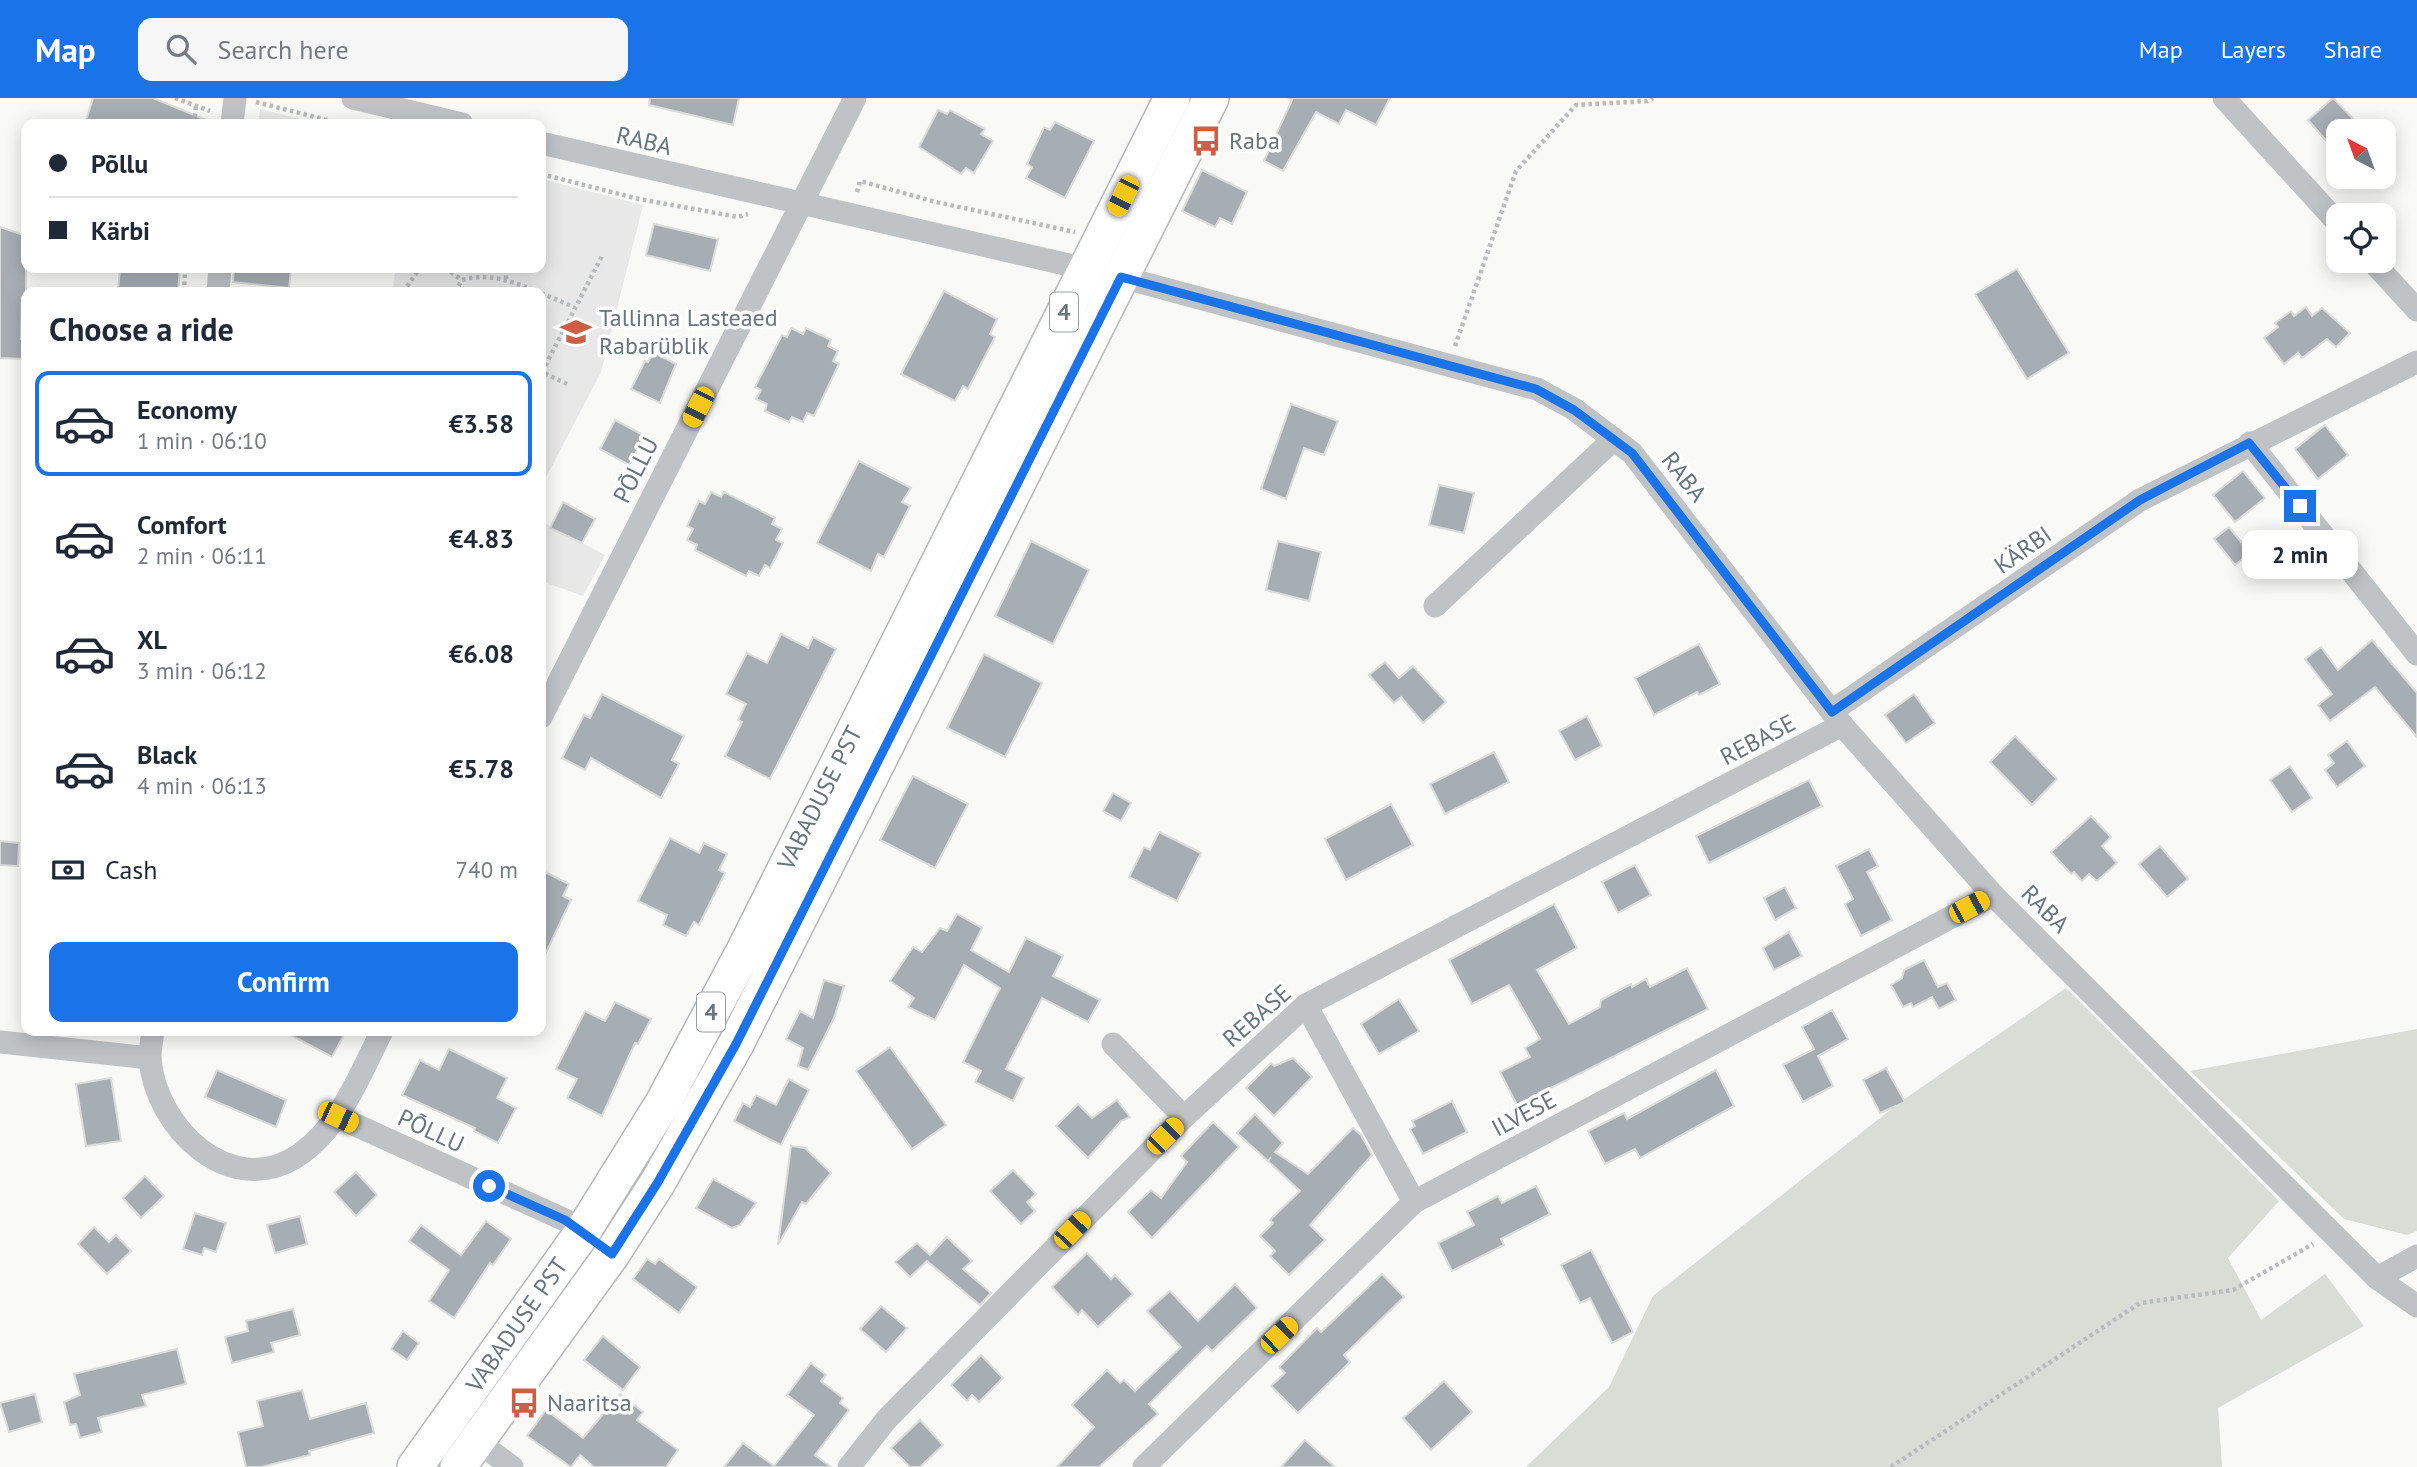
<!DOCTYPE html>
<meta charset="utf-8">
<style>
:root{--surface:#fff;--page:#f6f6f7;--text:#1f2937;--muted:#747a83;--line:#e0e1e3;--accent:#1a73e8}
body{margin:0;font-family:"PT Sans",sans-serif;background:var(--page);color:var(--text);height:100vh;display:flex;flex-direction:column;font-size:26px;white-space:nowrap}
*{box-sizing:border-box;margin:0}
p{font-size:23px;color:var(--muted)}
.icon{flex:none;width:38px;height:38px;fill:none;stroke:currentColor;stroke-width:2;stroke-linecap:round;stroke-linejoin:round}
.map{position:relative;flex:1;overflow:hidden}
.sheet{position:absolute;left:21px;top:189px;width:525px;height:749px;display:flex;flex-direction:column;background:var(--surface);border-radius:14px;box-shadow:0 4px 18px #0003}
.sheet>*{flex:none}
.top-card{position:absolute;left:21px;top:21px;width:525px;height:154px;border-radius:14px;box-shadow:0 4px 18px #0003;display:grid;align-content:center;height:154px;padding:0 28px;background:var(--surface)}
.needle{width:46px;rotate:319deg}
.controls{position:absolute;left:2326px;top:21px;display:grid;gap:14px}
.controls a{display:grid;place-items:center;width:70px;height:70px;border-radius:14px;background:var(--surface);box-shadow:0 4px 18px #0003;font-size:35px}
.end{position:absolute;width:32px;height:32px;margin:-16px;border:9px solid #1a73e8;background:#fff;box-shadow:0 0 0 4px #fff}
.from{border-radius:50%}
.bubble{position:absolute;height:49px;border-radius:14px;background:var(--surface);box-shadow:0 4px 18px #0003;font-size:23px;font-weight:600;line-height:49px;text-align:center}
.car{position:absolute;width:21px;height:42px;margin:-21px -10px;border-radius:9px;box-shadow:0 0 5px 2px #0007;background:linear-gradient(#f5c518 24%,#345 0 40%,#f5c518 0 76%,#345 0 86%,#f5c518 0)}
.top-card b{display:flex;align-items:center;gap:24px;height:66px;font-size:26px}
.top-card b+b{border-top:2px solid var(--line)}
.top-card i{width:18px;height:18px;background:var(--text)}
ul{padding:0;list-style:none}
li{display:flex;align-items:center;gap:21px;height:105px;margin:0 14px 10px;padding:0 14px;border:4px solid transparent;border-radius:14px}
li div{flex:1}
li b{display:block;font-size:26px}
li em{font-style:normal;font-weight:600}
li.selected{border-color:var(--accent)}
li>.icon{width:63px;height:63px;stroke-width:1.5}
h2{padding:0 28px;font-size:32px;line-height:84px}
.pay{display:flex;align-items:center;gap:18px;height:77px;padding:0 28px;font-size:26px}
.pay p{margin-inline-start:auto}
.action{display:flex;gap:14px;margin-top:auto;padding:14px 28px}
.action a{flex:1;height:80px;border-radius:14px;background:var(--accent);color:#fff;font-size:28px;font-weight:600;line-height:80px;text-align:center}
header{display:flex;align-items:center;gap:42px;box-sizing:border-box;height:98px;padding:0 35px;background:var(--accent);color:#fff}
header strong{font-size:33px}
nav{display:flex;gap:38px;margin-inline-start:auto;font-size:24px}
.search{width:490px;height:63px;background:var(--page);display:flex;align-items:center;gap:18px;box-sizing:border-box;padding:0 24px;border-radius:14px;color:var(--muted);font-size:26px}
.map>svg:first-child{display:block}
.built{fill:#e7e8e7}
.green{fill:#d9ddd6}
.building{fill:#a7aeb3;stroke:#dbdbd9;stroke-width:2}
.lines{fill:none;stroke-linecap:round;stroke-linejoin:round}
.highway-casing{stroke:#b5b8bb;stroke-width:38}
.path{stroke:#b9bcbe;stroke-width:4.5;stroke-dasharray:3.5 3.5;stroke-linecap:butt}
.minor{stroke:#bfc3c6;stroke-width:23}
.highway{stroke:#fff;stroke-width:35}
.route{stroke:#1a73e8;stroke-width:9}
.labels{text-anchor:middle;stroke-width:7;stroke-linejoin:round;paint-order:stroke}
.shield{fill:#fff;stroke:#959ea5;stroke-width:2}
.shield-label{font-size:23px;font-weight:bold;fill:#67757e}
.street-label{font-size:24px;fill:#67757e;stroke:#fff}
.poi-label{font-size:24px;fill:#67757e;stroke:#fff;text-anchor:start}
</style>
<header>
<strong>Map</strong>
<div class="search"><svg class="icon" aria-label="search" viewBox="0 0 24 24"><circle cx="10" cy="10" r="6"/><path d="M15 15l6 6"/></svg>Search here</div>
<nav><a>Map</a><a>Layers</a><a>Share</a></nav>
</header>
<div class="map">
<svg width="2417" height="1369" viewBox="0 0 2417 1369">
<rect width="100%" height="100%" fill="#f9f9f7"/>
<!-- built -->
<g class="built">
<polygon points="260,11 320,26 258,26"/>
<polygon points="541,81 643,107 601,274 541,389 541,194 392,194 396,170 541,170"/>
<polygon points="541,423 605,457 583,498 541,483"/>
</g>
<!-- green -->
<g class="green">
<polygon points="2066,890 2279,1103 2228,1160 2261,1222 2325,1176 2364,1228 2218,1310 2222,1369 1526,1369 1609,1289 1653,1198 1903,1002"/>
<polygon points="2417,931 2417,1133 2407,1137 2344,1121 2190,973"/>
</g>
<!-- building -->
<g class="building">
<polygon points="93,0 153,0 216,26 85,26"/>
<polygon points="650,0 739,0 733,27 649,7"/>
<polygon points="1288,0 1390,0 1376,27 1346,12 1339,26 1316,14 1283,73 1264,63 1292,2"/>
<polygon points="2333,0 2365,33 2338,33 2338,56 2308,22"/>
<polygon points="938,12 947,16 950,12 985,31 981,36 993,43 974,75 966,70 961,76 919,49"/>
<polygon points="1055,24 1094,43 1065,100 1026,80 1032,69 1027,66 1044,29 1050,32"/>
<polygon points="1202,72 1247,94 1232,126 1220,120 1215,129 1182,113"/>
<polygon points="654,126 718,141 710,173 646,157"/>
<polygon points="0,129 26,138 26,194 22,200 21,241 25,241 25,261 0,260"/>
<polygon points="120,170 180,170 178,194 118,194"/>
<polygon points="234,170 291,170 289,190 233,184"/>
<polygon points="2017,171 2069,255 2027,281 1975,196"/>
<polygon points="944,193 997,221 990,236 995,239 968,291 963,288 955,303 901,276"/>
<polygon points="2306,209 2312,218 2322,210 2350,235 2336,249 2327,241 2302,260 2298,255 2284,266 2264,240 2278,229 2275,225 2291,213 2294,218"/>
<polygon points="791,230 803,236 806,230 831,242 828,248 838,253 833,263 839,266 814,318 807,315 803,324 792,319 789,324 765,313 767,306 756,301 761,292 755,289 782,237 787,239"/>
<polygon points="653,254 676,266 660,305 631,291 645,263 648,264"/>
<polygon points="1291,306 1338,323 1324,357 1304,350 1286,401 1261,391"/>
<polygon points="615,322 645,338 629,367 600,351"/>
<polygon points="2325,327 2348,357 2318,381 2295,351"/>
<polygon points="859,363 911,390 902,404 910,408 884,459 878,456 871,473 817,445"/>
<polygon points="2243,373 2265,400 2235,424 2213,397"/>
<polygon points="1439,387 1474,395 1464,435 1429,427"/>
<polygon points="711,394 721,399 724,394 775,420 772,426 782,431 776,442 783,445 770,470 765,467 759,478 749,473 746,478 695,452 697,447 687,442 693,431 687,428 699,403 705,406"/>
<polygon points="563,404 595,421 582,445 550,430"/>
<polygon points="2229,429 2250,455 2235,467 2214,441"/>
<polygon points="1031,443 1089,472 1053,546 995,518"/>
<polygon points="1278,443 1321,454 1309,503 1266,492"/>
<polygon points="781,536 808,550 813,539 836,551 770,681 725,658 742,624 738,622 746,606 726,596 747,555 767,565"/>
<polygon points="2372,542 2417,595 2417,639 2375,589 2330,623 2318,607 2332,596 2305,561 2321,549 2338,572"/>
<polygon points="1699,546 1720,586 1699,597 1697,594 1654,617 1635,580"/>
<polygon points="984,556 1042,585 1005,659 947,630"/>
<polygon points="1385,564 1399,580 1413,568 1446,604 1423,625 1401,599 1394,605 1369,577"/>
<polygon points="602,596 684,638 672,662 679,666 661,700 591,660 585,672 562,660 584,617 590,620"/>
<polygon points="1914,596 1935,625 1906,645 1885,617"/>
<polygon points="1587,618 1602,648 1575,662 1559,633"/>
<polygon points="2015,638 2057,681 2032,707 1990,664"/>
<polygon points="2347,643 2365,668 2337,689 2325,672 2334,665 2328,657"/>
<polygon points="1494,654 1509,684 1445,716 1430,686"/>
<polygon points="2290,668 2312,700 2292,714 2270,682"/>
<polygon points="913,678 968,706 935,770 880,742"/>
<polygon points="1809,682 1822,708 1709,765 1696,738"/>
<polygon points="1113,695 1131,705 1121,723 1103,713"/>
<polygon points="1391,706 1413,747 1346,782 1325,741"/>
<polygon points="2091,718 2111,739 2102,748 2117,765 2097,783 2089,776 2082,783 2074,774 2071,776 2051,754"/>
<polygon points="1159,734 1201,755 1177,803 1129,779 1144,749 1150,752"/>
<polygon points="670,740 699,755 704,745 727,756 719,772 725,775 699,827 694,824 686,838 663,827 667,817 638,803"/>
<polygon points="0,743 19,745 18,768 0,767"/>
<polygon points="2160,748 2188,781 2167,799 2139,766"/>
<polygon points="1869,751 1878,768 1867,774 1892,822 1861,838 1845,806 1853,801 1836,768"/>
<polygon points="1635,767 1651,797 1618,815 1602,784"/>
<polygon points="541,772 569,786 563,798 571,802 541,865"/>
<polygon points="1785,789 1796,810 1775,822 1764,800"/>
<polygon points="1554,806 1577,850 1537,872 1569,926 1600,909 1601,902 1631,886 1632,889 1646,881 1650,889 1687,870 1708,911 1517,1007 1500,974 1530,959 1525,950 1540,941 1509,887 1472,906 1449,862"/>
<polygon points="957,816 982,830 971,852 1009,874 1026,840 1063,858 1053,878 1100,902 1088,924 1042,900 1006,971 1024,980 1013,1003 975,984 981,973 963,964 1000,890 964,867 935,922 908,909 914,900 890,883 913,849 922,854 940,830 947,833"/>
<polygon points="1789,834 1802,858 1774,872 1763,850"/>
<polygon points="1924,862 1938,889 1947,885 1956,902 1939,911 1932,899 1913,909 1911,905 1903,909 1891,887 1902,880 1904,872"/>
<polygon points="824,882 844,888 834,920 808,972 798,968 803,950 786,941 800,913 813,920"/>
<polygon points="1399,901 1419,933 1379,956 1361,926"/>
<polygon points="615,904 651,921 638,946 635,945 602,1018 567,1000 577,981 556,971 585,913 605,923"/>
<polygon points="1832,912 1848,941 1818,958 1833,988 1803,1004 1783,967 1814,951 1802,929"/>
<polygon points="283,933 346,933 332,959"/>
<polygon points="890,949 946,1027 912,1051 856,973"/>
<polygon points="449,951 507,980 497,1000 516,1010 498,1045 474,1033 475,1030 402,997 420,962 439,972"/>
<polygon points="1293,960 1312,979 1274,1018 1246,990 1271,965 1274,968"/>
<polygon points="1886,970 1905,1004 1880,1015 1863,982"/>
<polygon points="217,972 286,1002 276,1029 205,999"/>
<polygon points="1716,972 1734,1008 1640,1060 1635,1051 1605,1066 1588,1033 1624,1015 1627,1021"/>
<polygon points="111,980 121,1043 86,1048 76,986"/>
<polygon points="789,981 809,992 781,1047 734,1023 743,1005 750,1009 756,997 776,1007"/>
<polygon points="1117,1002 1130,1019 1121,1023 1088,1060 1056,1028 1078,1006 1092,1020"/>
<polygon points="1452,1003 1467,1034 1423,1056 1410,1031 1415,1028 1412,1023"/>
<polygon points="1255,1016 1283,1045 1275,1054 1308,1076 1353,1030 1361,1037 1372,1057 1310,1127 1325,1142 1289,1177 1270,1158 1275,1153 1260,1138 1273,1125 1270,1122 1300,1093 1268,1063 1271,1059 1268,1063 1237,1035"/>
<polygon points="1213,1024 1239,1049 1152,1140 1128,1114 1151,1092 1161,1100 1187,1064 1181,1058"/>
<polygon points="791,1048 805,1050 831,1075 806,1106 802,1104 778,1147"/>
<polygon points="1013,1072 1036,1096 1027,1104 1035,1113 1021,1126 990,1093"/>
<polygon points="356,1074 377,1097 356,1118 334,1094"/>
<polygon points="145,1078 164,1098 141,1120 123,1100"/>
<polygon points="713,1081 756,1105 740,1127 732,1130 696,1110"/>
<polygon points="1536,1088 1550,1116 1501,1141 1504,1147 1452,1173 1438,1145 1474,1127 1467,1114 1498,1098 1502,1105"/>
<polygon points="195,1115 226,1125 216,1154 204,1150 202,1157 183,1151"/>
<polygon points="300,1118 307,1146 275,1155 267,1127"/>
<polygon points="486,1123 511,1141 493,1167 490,1165 454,1220 429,1203 449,1172 409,1143 421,1127 461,1157"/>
<polygon points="94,1129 109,1144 116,1137 131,1153 107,1176 78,1146"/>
<polygon points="947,1139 972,1163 963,1171 991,1195 980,1207 927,1163 910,1179 895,1164 917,1145 930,1157"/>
<polygon points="1591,1152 1633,1234 1612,1245 1590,1200 1580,1205 1561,1167"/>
<polygon points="1087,1155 1111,1181 1115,1177 1133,1196 1098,1229 1082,1212 1078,1217 1052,1189"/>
<polygon points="647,1161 655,1166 659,1161 697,1189 679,1215 633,1181"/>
<polygon points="1382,1176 1404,1199 1344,1257 1350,1264 1298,1315 1271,1288 1285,1275 1279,1269 1317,1230 1321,1234"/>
<polygon points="1235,1186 1257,1210 1212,1253 1207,1248 1149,1306 1158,1316 1099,1369 1057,1369 1094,1329 1072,1307 1107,1272 1120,1285 1124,1282 1135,1293 1181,1249 1147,1213 1170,1193 1198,1223"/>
<polygon points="881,1208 907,1230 886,1254 860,1231"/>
<polygon points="293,1211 300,1237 271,1245 274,1254 232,1265 225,1239 248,1233 246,1223"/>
<polygon points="403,1233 419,1245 407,1262 391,1251"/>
<polygon points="603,1238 640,1269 623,1292 584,1262"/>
<polygon points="177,1251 186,1286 142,1297 146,1308 98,1320 102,1334 80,1340 76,1326 70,1327 64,1304 80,1297 74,1276"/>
<polygon points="981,1257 1003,1280 979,1304 972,1297 967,1303 951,1287"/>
<polygon points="811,1265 826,1277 821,1283 843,1300 840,1305 849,1312 815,1357 831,1369 724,1369 743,1345 774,1368 814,1317 787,1297"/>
<polygon points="1444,1283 1472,1314 1431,1352 1403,1320"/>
<polygon points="302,1292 310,1321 366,1305 374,1335 309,1353 310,1357 261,1369 246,1369 238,1334 263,1328 257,1303"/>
<polygon points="35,1296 42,1324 9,1334 0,1305"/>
<polygon points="620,1296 643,1314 637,1322 678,1352 666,1369 594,1369 580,1357 571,1369 527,1338 546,1312 583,1340"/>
<polygon points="920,1322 943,1347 920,1369 910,1369 891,1350"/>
<polygon points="1305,1342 1335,1369 1281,1369"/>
</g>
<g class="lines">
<!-- highway casing -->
<g class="highway-casing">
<g id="highway">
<polyline points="415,1369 582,1135 663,1005 743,855 1172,0"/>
<polyline points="458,1369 612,1156 658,1084 736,946 1211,0"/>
</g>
</g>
<!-- path -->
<g class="path">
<polyline points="175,0 210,13"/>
<polyline points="256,4 343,26"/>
<polyline points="194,26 196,8"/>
<polyline points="541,76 639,101 738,119 748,116"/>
<polyline points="857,94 860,83 936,104 1075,134"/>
<polyline points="445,170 462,182"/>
<polyline points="506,181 506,170"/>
<polyline points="184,194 185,170"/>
<polyline points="403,194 420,170"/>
<path d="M455 194 462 182C490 174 513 184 539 194"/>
<polyline points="541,195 574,209"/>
<polyline points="1455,248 1516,73 1576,7 1647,3 1653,0"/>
<polyline points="567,286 542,274 602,158"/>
<polyline points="1891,1369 2140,1205 2233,1192 2313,1146"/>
</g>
<!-- minor -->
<g class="minor">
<polyline points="353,0 462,26"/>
<polyline points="2224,0 2338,125"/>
<polyline points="232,26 235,0"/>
<polyline points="541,45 1121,179 1537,291 1574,311 1632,355 1842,627 1993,797 2377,1180 2417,1208"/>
<polyline points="2372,163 2417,212"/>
<polyline points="218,194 220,170"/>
<polyline points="2250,345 2417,556"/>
<polyline points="1435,508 1614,341"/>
<polyline points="1832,613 2140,402 2417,264"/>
<polyline points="541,619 855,0"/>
<polyline points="1306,907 1414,1104"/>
<path d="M153 933C152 941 150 951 150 960 155 1030 231 1103 299 1057 341 1028 360 976 382 933"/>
<polyline points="0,944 150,960"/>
<polyline points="1113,946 1184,1019"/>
<polyline points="338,1019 565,1122 593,1143"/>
<polyline points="2377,1180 2417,1158"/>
<polyline points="466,1335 512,1369"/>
<polyline points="849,1369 886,1322 1184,1019 1306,907 1842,627"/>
<polyline points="1144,1369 1414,1104 1993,797"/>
</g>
<!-- highway -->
<use href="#highway" class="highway"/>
</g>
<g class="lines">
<!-- route -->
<polyline class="route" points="489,1088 565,1122 612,1156 658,1084 736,946 1121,179 1536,291 1574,312 1632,355 1832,614 2140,402 2249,345 2300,408"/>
</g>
<!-- icons -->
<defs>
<g id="bus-bare" transform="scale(2.415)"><path d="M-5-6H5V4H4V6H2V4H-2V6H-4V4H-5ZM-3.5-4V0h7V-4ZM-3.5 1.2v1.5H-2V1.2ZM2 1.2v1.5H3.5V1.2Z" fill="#ce5e42" stroke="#fff" stroke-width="2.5" paint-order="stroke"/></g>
<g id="school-bare" transform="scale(2.415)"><path d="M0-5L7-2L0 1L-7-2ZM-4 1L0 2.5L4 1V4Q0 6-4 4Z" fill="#ce5e42" stroke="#fff" stroke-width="2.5" paint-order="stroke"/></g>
</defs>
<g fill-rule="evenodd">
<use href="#bus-bare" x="1206" y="43"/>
<use href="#school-bare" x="576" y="234"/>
<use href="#bus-bare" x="524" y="1305"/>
</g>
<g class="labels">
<!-- shield labels -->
<g class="shield">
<rect x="1050" y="194.5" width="28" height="39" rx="5"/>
<rect x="697" y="894.5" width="28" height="39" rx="5"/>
</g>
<g class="shield-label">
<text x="1064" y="222">4</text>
<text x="711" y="922">4</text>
</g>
<!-- street labels -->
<g class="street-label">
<text transform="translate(644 43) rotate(13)" y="8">RABA</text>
<text transform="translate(636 372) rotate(-63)" y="8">PÕLLU</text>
<text transform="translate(1684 379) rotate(52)" y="8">RABA</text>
<text transform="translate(2023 452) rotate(-35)" y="8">KÄRBI</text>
<text transform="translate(1758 642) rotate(-28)" y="8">REBASE</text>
<text transform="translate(820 700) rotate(-63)" y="8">VABADUSE PST</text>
<text transform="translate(2045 811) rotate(45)" y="8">RABA</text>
<text transform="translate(1257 918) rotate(-41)" y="8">REBASE</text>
<text transform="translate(1524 1016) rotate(-28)" y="8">ILVESE</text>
<text transform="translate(431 1033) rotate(25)" y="8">PÕLLU</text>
<text transform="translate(517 1227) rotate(-55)" y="8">VABADUSE PST</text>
</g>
<!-- poi labels -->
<g class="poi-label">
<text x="1229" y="51">Raba</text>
<text x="599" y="228">Tallinna Lasteaed<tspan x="599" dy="28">Rabarüblik</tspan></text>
<text x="547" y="1313">Naaritsa</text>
</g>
</g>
</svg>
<div class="controls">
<a><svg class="needle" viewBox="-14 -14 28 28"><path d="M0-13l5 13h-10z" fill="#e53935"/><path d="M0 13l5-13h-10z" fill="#747a83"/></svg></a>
<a><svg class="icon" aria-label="locate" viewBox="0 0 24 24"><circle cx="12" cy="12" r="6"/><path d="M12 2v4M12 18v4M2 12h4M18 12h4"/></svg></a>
</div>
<i class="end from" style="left:489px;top:1088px"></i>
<i class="end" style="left:2300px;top:408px"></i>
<div class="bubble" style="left:2242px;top:432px;width:116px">2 min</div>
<i class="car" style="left:1123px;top:98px;rotate:207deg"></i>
<i class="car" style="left:698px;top:309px;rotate:207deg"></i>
<i class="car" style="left:1969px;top:809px;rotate:62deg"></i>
<i class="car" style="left:338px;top:1019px;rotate:115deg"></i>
<i class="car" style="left:1165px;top:1038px;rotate:45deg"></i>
<i class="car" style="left:1072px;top:1132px;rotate:44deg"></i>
<i class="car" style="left:1279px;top:1237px;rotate:46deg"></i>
<div class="top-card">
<b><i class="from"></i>Põllu</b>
<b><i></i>Kärbi</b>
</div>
<section class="sheet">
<h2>Choose a ride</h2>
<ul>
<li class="selected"><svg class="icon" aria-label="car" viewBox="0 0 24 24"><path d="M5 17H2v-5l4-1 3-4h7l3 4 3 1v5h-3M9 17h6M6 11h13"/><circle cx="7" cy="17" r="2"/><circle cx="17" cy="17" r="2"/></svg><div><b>Economy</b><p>1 min · 06:10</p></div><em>€3.58</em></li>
<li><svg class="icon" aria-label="car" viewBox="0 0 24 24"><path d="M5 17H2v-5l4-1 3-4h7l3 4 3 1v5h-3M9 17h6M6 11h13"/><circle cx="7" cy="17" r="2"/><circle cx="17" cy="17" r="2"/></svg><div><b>Comfort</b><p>2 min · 06:11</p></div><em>€4.83</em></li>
<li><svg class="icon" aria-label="car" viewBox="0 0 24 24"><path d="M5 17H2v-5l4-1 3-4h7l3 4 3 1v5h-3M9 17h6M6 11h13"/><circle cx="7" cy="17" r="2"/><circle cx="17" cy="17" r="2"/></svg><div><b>XL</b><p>3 min · 06:12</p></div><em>€6.08</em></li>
<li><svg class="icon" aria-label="car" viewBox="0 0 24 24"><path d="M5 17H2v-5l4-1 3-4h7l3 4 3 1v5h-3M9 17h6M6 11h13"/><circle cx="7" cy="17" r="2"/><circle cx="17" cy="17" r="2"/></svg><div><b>Black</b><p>4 min · 06:13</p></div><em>€5.78</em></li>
</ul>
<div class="pay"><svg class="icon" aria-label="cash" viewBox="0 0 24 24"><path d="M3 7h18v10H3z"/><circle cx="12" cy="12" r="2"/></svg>Cash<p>740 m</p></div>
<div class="action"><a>Confirm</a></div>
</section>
</div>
